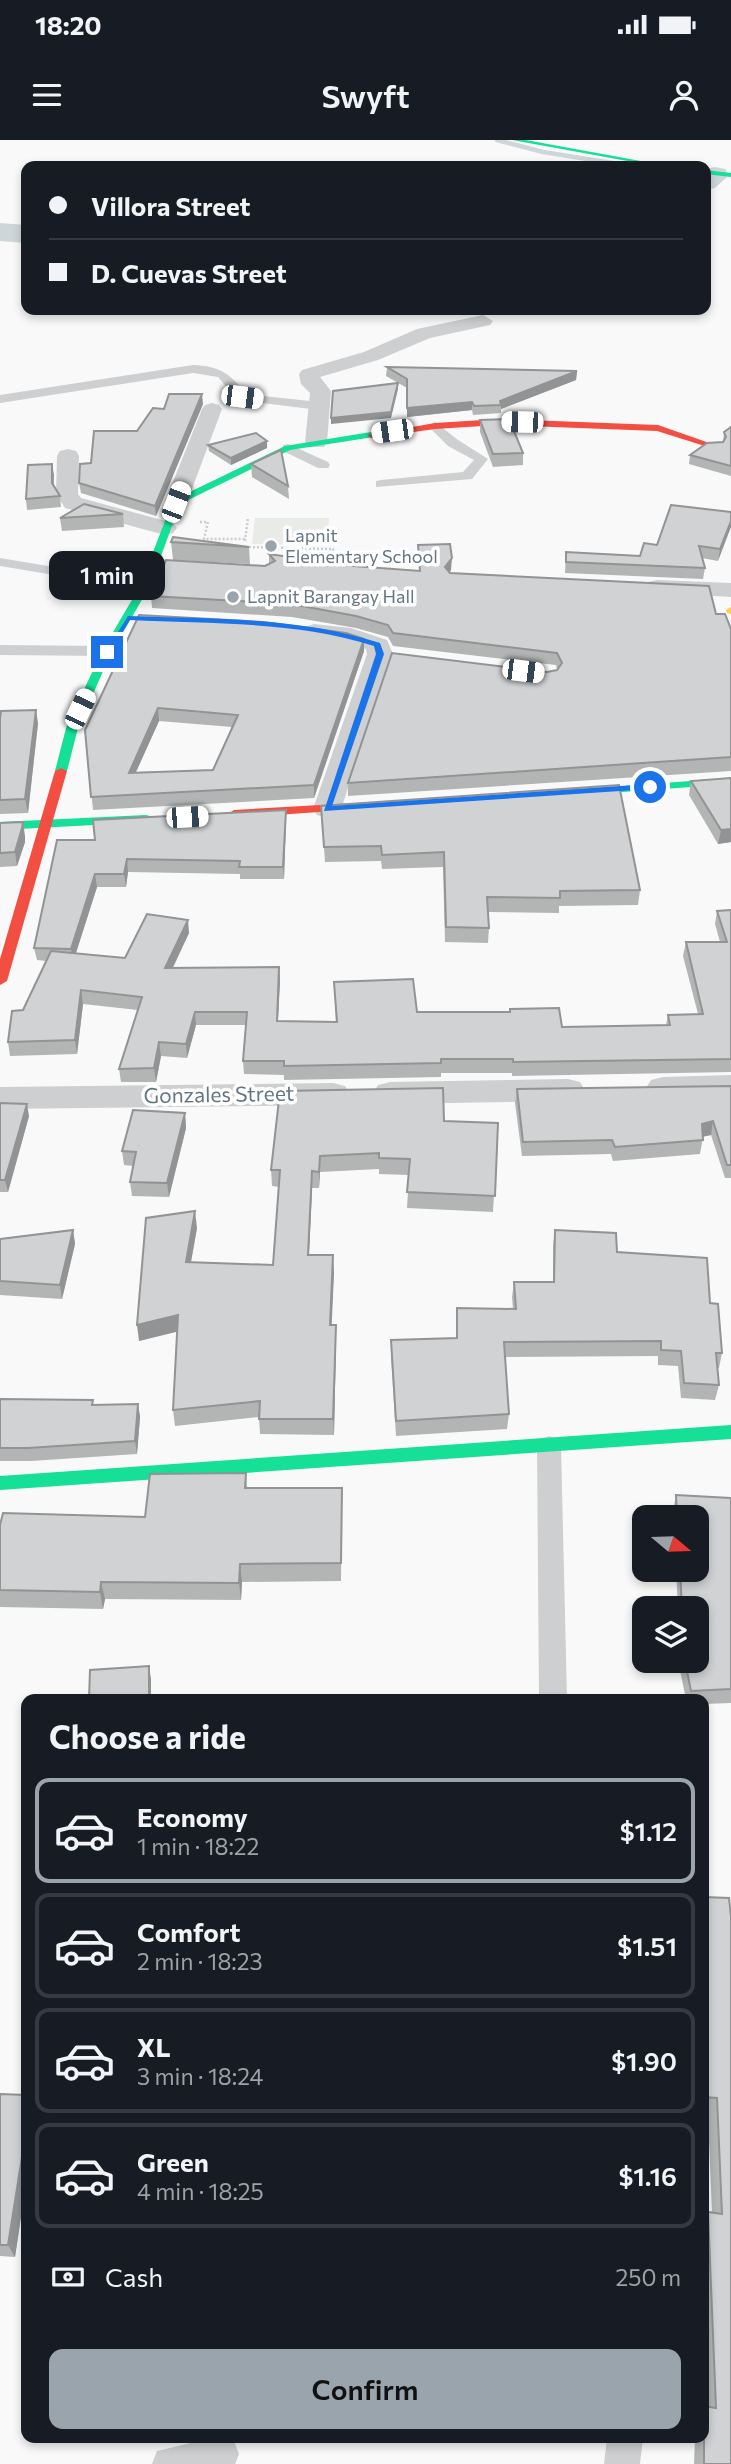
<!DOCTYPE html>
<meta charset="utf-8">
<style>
:root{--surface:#171b24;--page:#242831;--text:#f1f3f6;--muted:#9ea1a6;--line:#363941;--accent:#99a4ac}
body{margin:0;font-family:Commissioner,sans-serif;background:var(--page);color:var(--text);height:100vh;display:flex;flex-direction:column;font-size:26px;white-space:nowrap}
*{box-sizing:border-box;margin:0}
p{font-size:23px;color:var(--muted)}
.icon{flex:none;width:38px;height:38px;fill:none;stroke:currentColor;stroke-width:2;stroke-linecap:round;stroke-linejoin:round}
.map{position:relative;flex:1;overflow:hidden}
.drawer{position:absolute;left:21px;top:1554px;width:688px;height:749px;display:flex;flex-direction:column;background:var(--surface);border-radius:14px;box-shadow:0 4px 10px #0003}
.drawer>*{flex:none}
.hud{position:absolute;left:21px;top:21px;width:690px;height:154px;border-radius:14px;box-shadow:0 4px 10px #0003;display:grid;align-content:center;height:154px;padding:0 28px;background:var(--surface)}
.needle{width:46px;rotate:109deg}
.tools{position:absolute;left:632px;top:1365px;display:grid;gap:14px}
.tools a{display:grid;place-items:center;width:77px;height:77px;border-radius:14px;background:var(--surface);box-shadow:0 4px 10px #0003;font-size:35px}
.end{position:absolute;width:32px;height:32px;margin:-16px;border:9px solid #1a73e8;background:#fff;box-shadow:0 0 0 4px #fff}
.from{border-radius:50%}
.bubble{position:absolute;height:49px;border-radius:14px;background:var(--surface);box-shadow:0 4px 10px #0003;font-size:23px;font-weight:600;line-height:49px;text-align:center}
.car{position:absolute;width:21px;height:42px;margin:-21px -10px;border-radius:9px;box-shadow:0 0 5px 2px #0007;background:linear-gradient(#fff 24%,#345 0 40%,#fff 0 76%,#345 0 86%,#fff 0)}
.hud b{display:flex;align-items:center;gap:24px;height:66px;font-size:26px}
.hud b+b{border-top:2px solid var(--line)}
.hud i{width:18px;height:18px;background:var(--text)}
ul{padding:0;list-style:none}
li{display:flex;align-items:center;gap:21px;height:105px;margin:0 14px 10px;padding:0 14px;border:4px solid var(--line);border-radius:14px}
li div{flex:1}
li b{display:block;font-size:26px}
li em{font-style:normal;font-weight:600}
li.active{border-color:var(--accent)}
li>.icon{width:63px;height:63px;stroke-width:1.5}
h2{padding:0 28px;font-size:32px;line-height:84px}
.pay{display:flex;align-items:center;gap:18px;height:77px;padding:0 28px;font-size:26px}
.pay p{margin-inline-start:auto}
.primary-button{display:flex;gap:14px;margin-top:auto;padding:14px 28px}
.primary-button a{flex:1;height:80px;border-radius:14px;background:var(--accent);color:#111;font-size:28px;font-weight:600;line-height:80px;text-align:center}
.status{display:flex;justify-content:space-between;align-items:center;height:49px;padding:0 35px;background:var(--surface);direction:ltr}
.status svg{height:19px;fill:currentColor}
header{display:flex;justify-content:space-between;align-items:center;height:91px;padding:0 28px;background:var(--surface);font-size:32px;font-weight:600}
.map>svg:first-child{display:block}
.green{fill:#e8ebe6}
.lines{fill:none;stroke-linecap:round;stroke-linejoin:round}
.stream{stroke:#ced6d9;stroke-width:4.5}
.river{fill:#ced6d9;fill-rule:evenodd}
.path{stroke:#cbcccd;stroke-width:2.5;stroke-dasharray:2 2;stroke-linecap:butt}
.lane{fill:#cecfd0;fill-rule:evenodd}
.street{fill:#cecfd0;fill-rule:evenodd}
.fast{fill:#16e098;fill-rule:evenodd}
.slow{fill:#ffcf43;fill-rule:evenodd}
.jam{fill:#f24e42;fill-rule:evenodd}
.wall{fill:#b3b5b5;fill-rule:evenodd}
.shaded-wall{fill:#929394}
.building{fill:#d0d2d3;stroke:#929394;stroke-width:2;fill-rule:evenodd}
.route{fill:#1a73e8}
.poi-dot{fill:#99a4ac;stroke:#fff;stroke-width:2.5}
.labels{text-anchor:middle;stroke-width:7;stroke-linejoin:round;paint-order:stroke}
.far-poi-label{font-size:18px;fill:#657683;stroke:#fff;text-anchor:start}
.street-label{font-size:21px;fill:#657683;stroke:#fff}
</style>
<div class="status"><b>18:20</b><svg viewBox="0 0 49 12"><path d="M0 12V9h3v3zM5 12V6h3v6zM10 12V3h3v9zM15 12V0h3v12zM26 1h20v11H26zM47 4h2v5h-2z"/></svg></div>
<header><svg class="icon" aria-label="menu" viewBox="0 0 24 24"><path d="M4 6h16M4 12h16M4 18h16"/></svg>Swyft<svg class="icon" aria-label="person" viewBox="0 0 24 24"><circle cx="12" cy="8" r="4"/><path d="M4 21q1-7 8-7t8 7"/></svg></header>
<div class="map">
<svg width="731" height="2324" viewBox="0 0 731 2324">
<rect width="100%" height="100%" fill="#f9f9f9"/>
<!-- green -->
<polygon class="green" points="255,378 329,378 328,405 252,404"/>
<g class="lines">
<!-- stream -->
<polyline class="stream" points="497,0 543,12 631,26"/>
<!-- river -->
<g class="river">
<polygon points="715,27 725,29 729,35 715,48 705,50 705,29"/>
<polygon points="0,83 26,85 26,103 0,101"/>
</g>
<!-- path -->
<g class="path">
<polyline points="200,382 208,382 204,399 246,399"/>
<polyline points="245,401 248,378"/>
<polyline points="245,407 333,409 327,428"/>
</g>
<!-- lane -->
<g class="lane">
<path d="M193 225C219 226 230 233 246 254L319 262 325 266 319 270 238 260 218 237 193 233 0 263V255Z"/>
<polygon points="435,282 458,300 488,319 472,339 376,347 376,341 381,340 463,332 474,320 448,306 431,289 429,286"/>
<polygon points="288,304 328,322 330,325 328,328 318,328 283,311 283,305"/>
<polygon points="0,418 145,442 152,446 145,450 0,426"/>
<polygon points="0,505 107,506 115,511 107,516 0,515"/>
<polygon points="549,1296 558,1299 561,1306 567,1559 539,1559 537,1306 540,1299"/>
<polygon points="212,2298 225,2298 234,2301 239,2314 235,2324 152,2324 157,2311"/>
<polygon points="607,2298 643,2298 640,2324 604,2324"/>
</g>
<!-- street -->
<g class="street">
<polygon points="483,175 493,181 490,185 430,198 378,220 320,237 331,251 327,302 324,307 308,307 305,302 310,253 301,244 299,234 302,230 364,212 417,189"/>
<polygon points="212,263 219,265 222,269 187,362 184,367 168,367 165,362 202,269 205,265"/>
<polygon points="68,309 76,311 79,316 78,354 81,358 173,383 177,388 173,393 165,395 65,368 56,354 57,316 60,311"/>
<polygon points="657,440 731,443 731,457 648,452 645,447 648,442"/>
<polygon points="314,484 351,488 387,500 393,514 341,669 337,675 327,678 317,675 313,669 367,514 366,509 348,503 305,497 301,492 305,487"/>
<polygon points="731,935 731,957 663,959 651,956 646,948 651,940 663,937"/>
<polygon points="568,939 580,942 585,950 580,958 568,961 390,964 378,961 373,953 378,945 390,942"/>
<polygon points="333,943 345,946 350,954 345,962 333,965 0,969 0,947"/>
</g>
<!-- fast -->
<g class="fast">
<polygon points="512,0 526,0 668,26 655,26"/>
<polygon points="705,30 731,33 731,37 705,34"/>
<polygon points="371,292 374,293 374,297 290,310 180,364 150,446 112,511 78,588 67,631 57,633 55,631 66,588 102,511 140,446 173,360 285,306"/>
<polygon points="731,638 731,644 569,656 563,653 569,650"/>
<polygon points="146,675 150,676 150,682 0,690 0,682"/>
<polygon points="731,1285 731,1299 0,1350 0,1336"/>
</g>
<!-- slow -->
<polygon class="slow" points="731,467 731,474 727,473 726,470"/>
<!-- jam -->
<g class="jam">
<polygon points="499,279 658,285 715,305 711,308 657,291 499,285 435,289 371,298 367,295 435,283"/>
<polygon points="61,628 67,631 7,841 0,845 0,819 55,631"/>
<polygon points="373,662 377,664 377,668 234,678 228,674 234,670"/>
</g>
</g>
<!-- wall -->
<g class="wall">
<polygon points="387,227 577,231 576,240 501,269 501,273 473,275 472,270 407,277 407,248 386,236"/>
<polygon points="203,264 156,376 81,353 79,343 91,323 137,291 164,269"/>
<polygon points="480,280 523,313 523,325 493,327 480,292"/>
<polygon points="731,287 731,336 689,324 690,315 723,302 724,292"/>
<polygon points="267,301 267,308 231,325 209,311 208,305"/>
<polygon points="52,324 54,345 60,356 61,367 27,370 26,359"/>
<polygon points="251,324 288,346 289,359 252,337"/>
<polygon points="731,372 718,421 702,418 705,428 703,439 565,433 566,412 640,416 657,405"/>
<polygon points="123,374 124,387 62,391 60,378"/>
<polygon points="171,402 249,407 250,424 173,420"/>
<polygon points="418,405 451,430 450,432 450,433 716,474 731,489 731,631 348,656 348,643 547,532 557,530 557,529 556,525 393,506 388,497 356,488 292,477 152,468 151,456 265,426 269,424 269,414 353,426 419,431"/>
<path d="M364 499V511L314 658 93 670 85 590ZM159 581 232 587 213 630 136 632Z"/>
<polygon points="0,579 38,583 28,673 0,674"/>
<polygon points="731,638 731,702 718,704 689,655 691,641"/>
<polygon points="321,666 640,750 638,765 559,766 559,773 488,772 489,788 488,803 445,802 443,727 382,729 381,721 325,722"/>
<polygon points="286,670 284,739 240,739 240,734 128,732 126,747 97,747 76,813 125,818 189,793 173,828 279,827 280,841 278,881 336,882 334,842 417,872 562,887 666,885 668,875 698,874 683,816 686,802 720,802 715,784 717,771 731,770 731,932 512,936 512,933 441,933 441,937 284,940 284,935 244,934 243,921 246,885 196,885 187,918 161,916 156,942 121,942 119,929 138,870 83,864 77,914 10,916 8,902 46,821 37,820 34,808 95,700"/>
<polygon points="0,683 25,696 25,702 17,726 0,727"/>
<polygon points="731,946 731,1038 725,1038 711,995 703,997 700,1014 613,1021 611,1014 522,1016 515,963 517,949"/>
<polygon points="0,963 29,976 8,1052 0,1052"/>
<polygon points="185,973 186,988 169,1057 132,1056 130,1042 133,1026 124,1025 122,1011"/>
<polygon points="444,981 498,983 493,1072 407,1068 409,1035 379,1034 379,1029 320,1032 319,1048 312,1048 309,1115 334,1132 331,1185 336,1185 336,1201 334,1295 260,1294 259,1277 175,1286 173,1270 177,1191 139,1201 197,1088 191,1122 273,1125 279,1047 272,1046 271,1030"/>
<polygon points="73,1090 75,1104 62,1159 0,1155 0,1099"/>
<polygon points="555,1090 617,1112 710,1163 722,1213 719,1228 718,1228 719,1245 715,1260 681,1258 678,1226 658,1225 658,1216 505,1217 509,1274 507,1289 396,1296 391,1215 391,1200 456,1198 457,1168 513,1169 512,1157 514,1142 553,1142 553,1106"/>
<polygon points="0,1259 94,1265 138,1264 140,1277 137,1314 31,1321 0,1321"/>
<polygon points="246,1333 247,1348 342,1365 341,1441 242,1442 241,1460 105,1459 103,1469 0,1467 0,1385 145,1377"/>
<polygon points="676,1355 731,1358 731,1563 704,1564 704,1559 686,1559 678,1521 696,1521 696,1468 678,1468 676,1430 696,1430 696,1377 673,1377 673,1371"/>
<polygon points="704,1757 729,1758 731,2324 694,2324 695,2298 704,2298 704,2267 706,2266 704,2204 704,2081 708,2072 712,2073 708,1978 704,1977"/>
<polygon points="0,1954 26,1955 26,2043 15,2117 0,2116"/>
</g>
<!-- shaded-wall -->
<g class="shaded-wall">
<polygon points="577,231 576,240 501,269 501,265 500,261"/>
<polygon points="398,243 398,249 391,278 331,284 331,278"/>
<polygon points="202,254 203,264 156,376 155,366"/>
<polygon points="472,262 472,270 407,277 407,268"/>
<polygon points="267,301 267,308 231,325 231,318"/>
<polygon points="52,324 54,335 53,354 52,343"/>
<polygon points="731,381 731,387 718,421 720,409"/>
<polygon points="452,418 451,430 445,439 445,427"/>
<polygon points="364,499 364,511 314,658 314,645"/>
<polygon points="158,568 159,581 130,645 129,633"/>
<polygon points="36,570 38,583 28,673 25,659"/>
<polygon points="286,670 286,683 284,739 283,727"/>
<polygon points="23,682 25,696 25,702 17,726 15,712"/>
<polygon points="731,689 731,702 718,704 721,690"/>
<polygon points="127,719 128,732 126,747 124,734"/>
<polygon points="95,734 97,747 73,822 71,809"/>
<polygon points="188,780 189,793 166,841 165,828"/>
<polygon points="279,827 280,841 277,895 277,881"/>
<polygon points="81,850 83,864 77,914 75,900"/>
<polygon points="195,872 196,885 187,918 186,904"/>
<polygon points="159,902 161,916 156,942 154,928"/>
<polygon points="27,964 29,976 8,1052 5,1040"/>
<polygon points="185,973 186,988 169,1057 167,1043"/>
<polygon points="713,981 711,995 699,997 702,984"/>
<polygon points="320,1016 320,1032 319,1048 319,1032"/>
<polygon points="312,1031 312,1048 308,1131 308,1115"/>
<polygon points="195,1071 197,1088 188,1138 186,1122"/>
<polygon points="73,1090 75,1104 62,1159 60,1145"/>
<polygon points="333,1115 334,1132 331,1201 330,1185"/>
<polygon points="178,1175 180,1191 139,1201 137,1185"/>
<polygon points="336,1185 336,1201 334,1295 333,1279"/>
<polygon points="138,1264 140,1277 137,1314 135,1301"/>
<polygon points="240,1424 242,1442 241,1460 239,1443"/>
<polygon points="101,1442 105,1459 103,1469 100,1452"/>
<polygon points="149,1526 151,1539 151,1559 149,1559"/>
<polygon points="26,1992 26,2043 15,2117 8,2105"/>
</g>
<!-- building -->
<g class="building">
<polygon points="387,227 577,231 500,261 501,265 474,266 472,262 407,268 407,239"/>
<polygon points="398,243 391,272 331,278 333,251"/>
<polygon points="169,254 202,254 155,366 79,343 80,324 91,323 94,291 137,291 153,268 164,269"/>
<polygon points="509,279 523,313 493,314 480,280"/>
<polygon points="731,287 731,326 690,315 707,303 723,302 726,297 724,292"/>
<polygon points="256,293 267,301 231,318 208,305"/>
<polygon points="281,310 288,346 251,324"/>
<polygon points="52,324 52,343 60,356 26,359 28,325"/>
<polygon points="84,364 123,374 60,378"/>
<polygon points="671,365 731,372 731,381 720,409 699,406 705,428 566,422 566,412 640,416 644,403 657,405"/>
<polygon points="173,397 249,407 171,402"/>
<polygon points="450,404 452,418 445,427 450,433 709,446 716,474 725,474 731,489 731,617 348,643 392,513 547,532 557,530 562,523 557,513 393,493 388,485 356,476 291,464 151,456 166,420 265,426 275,421 269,414 353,426 420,431 418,405"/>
<path d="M139 475 263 482 346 493 364 499 314 645 91 657 85 590ZM158 568 238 575 213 630 129 633Z"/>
<polygon points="36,570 25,659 0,660 0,579 1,571"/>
<polygon points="731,638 731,689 721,690 691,641"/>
<polygon points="619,645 640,750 560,751 560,758 487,757 489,788 446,787 444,712 382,715 381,706 324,707 321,666"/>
<polygon points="286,670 283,727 239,727 240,721 127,719 124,734 95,734 71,809 34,808 57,700 95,700 93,680"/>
<polygon points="23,682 22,688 15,712 0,713 0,683"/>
<polygon points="731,770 731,919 513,922 513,919 441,919 441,923 284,926 284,921 243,921 247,872 195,872 186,904 159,902 154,928 119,929 142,857 81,850 75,900 8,902 12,871 23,870 51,811 125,818 147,774 188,780 165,828 279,827 277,881 337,882 334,842 413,839 417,872 510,872 510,869 559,868 562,887 670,885 668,875 703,874 686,802 727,802 717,771"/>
<polygon points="731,946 731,1025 727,1025 713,981 702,984 703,1000 615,1007 612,1000 523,1002 517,949"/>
<polygon points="443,948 444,981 498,983 495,1056 407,1052 410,1019 379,1018 379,1013 320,1016 319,1032 312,1031 308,1115 333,1115 330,1185 336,1185 333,1279 259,1279 260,1261 173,1270 178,1175 137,1185 146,1078 195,1071 186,1122 273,1125 280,1030 271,1030 280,951"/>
<polygon points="0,963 27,964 5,1040 0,1040"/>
<polygon points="133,970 185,973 167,1043 130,1042 136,1012 122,1011"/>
<polygon points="73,1090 60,1145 0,1141 0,1099"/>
<polygon points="555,1090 616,1093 617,1112 707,1118 710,1163 718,1164 722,1213 716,1213 719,1245 684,1243 681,1211 661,1210 661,1201 504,1202 509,1274 396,1281 391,1200 457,1198 457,1168 516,1169 514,1142 554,1142"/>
<polygon points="0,1259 93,1260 92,1265 138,1264 135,1301 28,1308 0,1308"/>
<polygon points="246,1333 245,1348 342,1348 341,1423 240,1424 239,1443 101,1442 100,1452 0,1450 0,1385 3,1373 145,1377 150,1334"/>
<polygon points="676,1355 731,1358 731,1549 691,1551 685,1521 696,1521 696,1468 682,1468 680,1430 696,1430 696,1377 677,1377"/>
<polygon points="149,1526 149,1559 89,1559 90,1530"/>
<polygon points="704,1757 729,1758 731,1777 731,2324 704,2324 704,2266 716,2268 708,2072 722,2074 717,1958 704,1957"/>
<polygon points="0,1954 26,1955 26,1992 8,2105 0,2105"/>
</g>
<!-- route -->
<path class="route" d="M128 476C212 479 300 477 380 503L384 514 332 666 650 644 654 647 650 649 324 671 376 514 374 506C297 481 211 484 130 480L110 513H105Z"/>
<!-- markers -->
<g class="poi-dot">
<circle cx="271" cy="406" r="7"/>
<circle cx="233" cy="457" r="7"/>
</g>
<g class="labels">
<!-- far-poi labels -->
<g class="far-poi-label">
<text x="285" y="402">Lapnit<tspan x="285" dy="21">Elementary School</tspan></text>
<text x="247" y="463">Lapnit Barangay Hall</text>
</g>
<!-- street labels -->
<g class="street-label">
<text transform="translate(219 955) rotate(-1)" y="7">Gonzales Street</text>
</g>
</g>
</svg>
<div class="tools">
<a><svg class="needle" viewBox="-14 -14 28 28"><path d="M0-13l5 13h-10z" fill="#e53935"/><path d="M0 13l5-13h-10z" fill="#9ea1a6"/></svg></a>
<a><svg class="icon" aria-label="layers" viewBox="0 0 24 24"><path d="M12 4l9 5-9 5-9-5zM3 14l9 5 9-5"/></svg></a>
</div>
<i class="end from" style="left:650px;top:647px"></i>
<i class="end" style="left:107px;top:512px"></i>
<div class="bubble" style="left:49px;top:411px;width:116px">1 min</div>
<i class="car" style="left:242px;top:257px;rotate:97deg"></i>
<i class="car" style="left:522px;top:282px;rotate:271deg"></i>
<i class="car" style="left:392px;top:291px;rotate:262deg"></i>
<i class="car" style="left:176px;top:362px;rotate:21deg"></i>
<i class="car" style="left:523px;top:531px;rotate:97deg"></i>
<i class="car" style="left:80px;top:569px;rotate:25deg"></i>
<i class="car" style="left:187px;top:677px;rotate:87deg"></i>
<div class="hud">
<b><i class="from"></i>Villora Street</b>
<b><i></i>D. Cuevas Street</b>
</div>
<section class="drawer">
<h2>Choose a ride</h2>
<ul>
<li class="active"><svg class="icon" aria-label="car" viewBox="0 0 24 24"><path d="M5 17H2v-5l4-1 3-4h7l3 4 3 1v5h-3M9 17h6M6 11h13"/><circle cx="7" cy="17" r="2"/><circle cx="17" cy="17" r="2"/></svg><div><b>Economy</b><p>1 min · 18:22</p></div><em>$1.12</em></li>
<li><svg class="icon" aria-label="car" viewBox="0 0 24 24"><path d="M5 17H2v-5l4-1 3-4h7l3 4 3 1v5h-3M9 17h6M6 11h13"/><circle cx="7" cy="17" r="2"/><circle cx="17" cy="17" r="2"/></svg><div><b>Comfort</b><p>2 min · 18:23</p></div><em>$1.51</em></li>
<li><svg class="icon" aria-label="car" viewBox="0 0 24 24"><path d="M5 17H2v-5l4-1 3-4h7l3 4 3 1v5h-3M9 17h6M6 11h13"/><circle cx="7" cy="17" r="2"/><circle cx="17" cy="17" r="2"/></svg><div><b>XL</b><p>3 min · 18:24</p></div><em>$1.90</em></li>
<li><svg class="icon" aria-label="car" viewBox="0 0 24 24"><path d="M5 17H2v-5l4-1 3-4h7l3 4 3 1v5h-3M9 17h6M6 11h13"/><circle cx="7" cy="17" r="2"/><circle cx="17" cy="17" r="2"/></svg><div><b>Green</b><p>4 min · 18:25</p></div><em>$1.16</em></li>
</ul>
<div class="pay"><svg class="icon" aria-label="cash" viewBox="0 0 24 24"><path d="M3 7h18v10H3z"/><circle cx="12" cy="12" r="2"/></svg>Cash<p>250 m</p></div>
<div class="primary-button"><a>Confirm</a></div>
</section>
</div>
